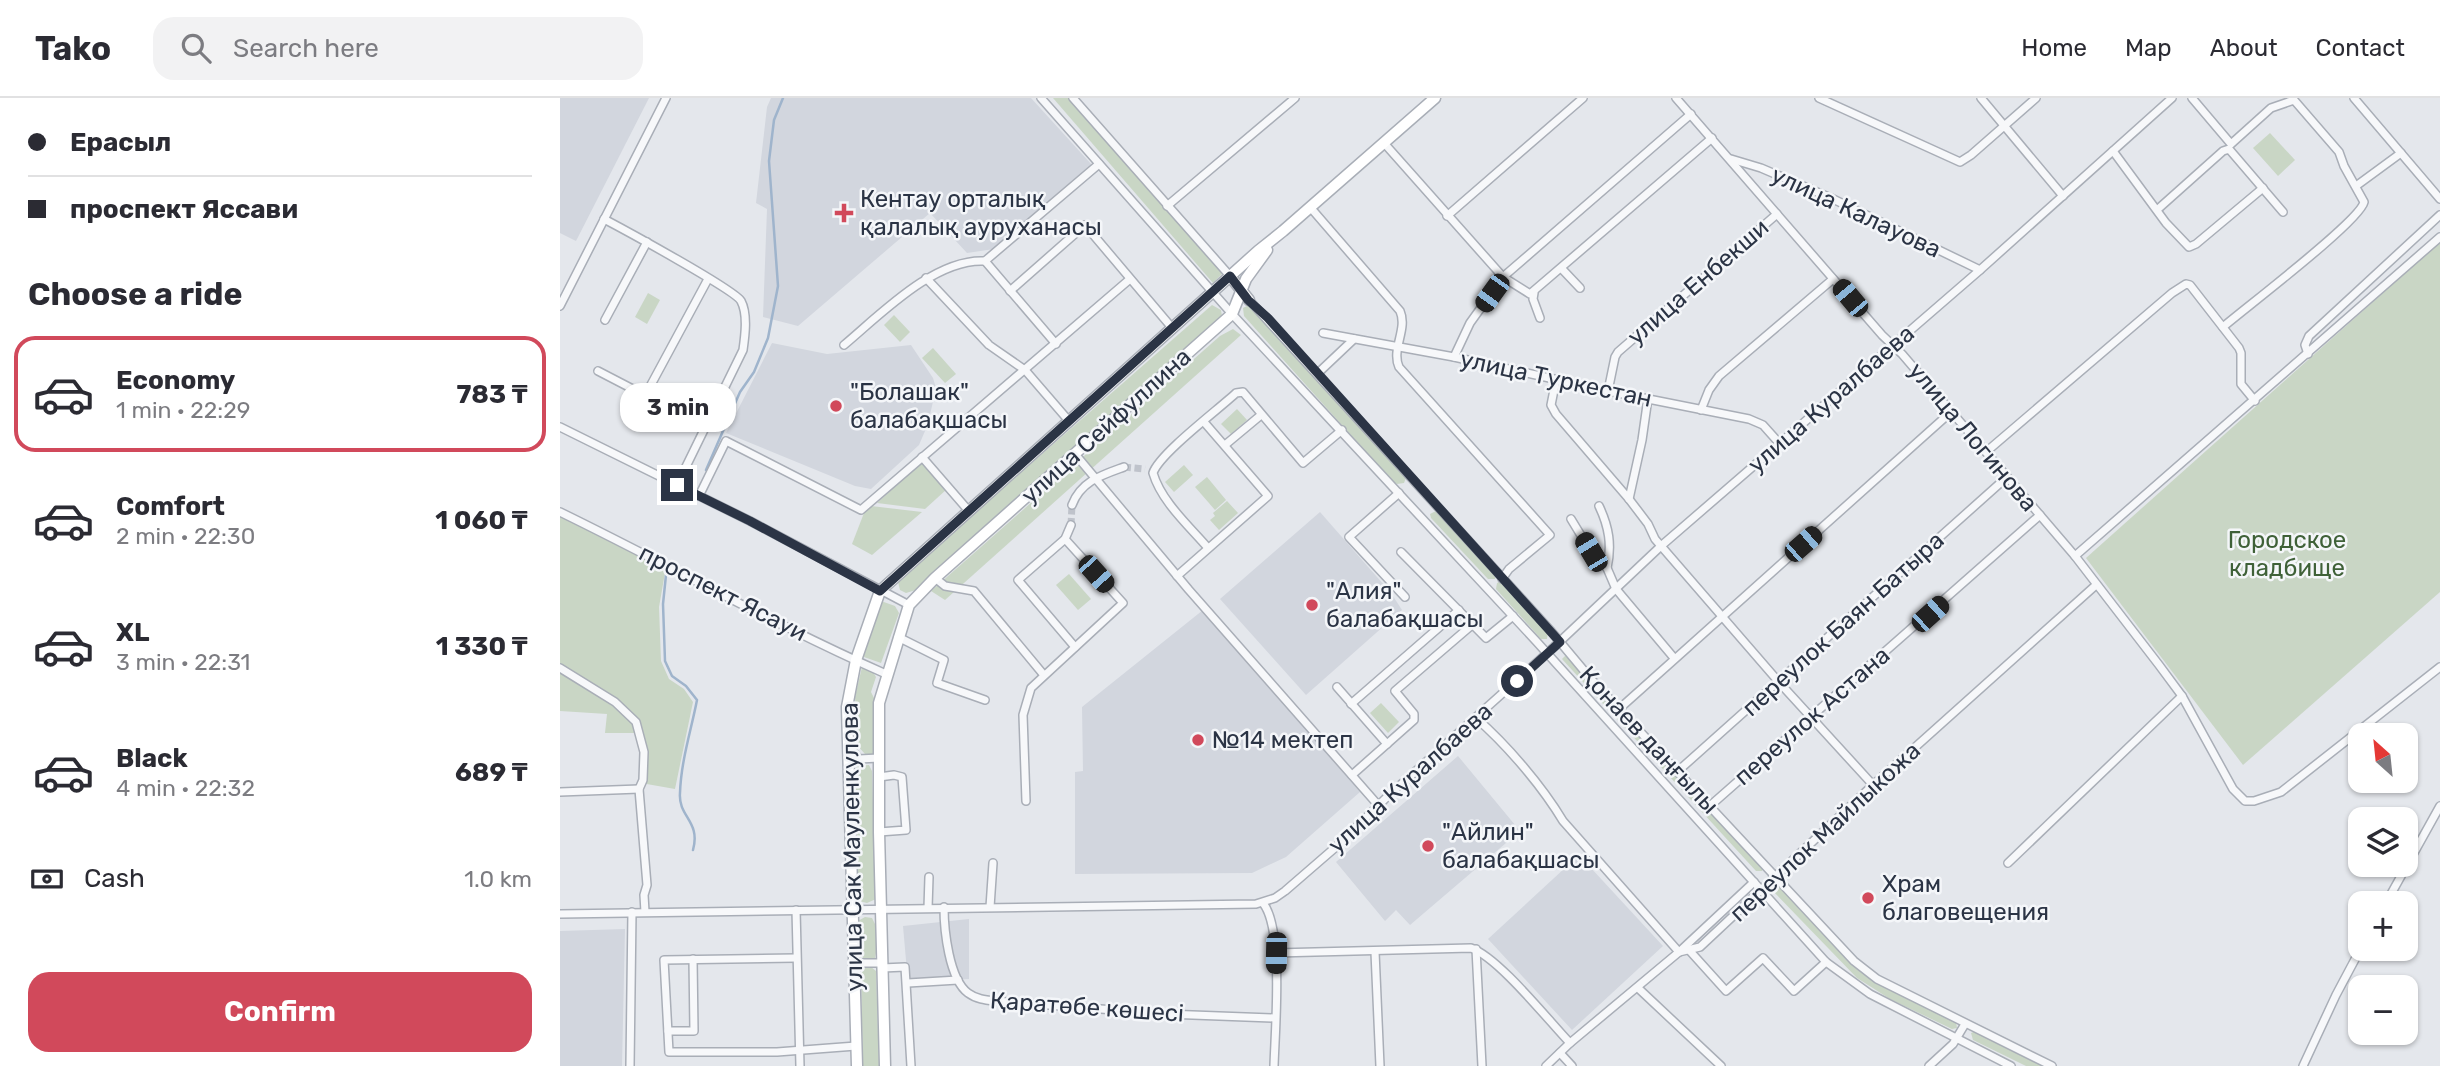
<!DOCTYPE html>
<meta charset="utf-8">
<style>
:root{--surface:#fff;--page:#f2f2f3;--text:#2b2b33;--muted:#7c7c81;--line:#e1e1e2;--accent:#d1495b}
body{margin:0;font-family:Rubik,sans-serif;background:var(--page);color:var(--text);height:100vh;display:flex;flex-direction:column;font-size:26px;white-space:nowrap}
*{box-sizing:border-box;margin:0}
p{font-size:23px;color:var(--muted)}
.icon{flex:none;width:38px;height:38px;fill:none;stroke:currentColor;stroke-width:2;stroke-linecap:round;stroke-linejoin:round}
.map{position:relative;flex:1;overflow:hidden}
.side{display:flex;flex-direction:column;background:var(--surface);width:560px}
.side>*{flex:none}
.banner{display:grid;align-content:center;height:154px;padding:0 28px;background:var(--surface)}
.needle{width:46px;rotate:333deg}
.fabs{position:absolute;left:1788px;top:625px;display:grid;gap:14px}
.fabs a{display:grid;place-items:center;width:70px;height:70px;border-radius:14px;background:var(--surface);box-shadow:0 2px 5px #0004;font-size:35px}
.end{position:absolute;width:32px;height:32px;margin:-16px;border:9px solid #2b3445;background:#fff;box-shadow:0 0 0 4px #fff}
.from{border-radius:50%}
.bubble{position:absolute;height:49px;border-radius:21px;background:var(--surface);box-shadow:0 2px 5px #0004;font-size:23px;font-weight:700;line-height:49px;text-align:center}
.car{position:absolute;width:21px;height:42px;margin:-21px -10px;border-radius:9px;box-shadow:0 0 5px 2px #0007;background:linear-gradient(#222 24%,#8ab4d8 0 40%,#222 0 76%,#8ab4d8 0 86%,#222 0)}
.banner b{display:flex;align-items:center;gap:24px;height:66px;font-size:26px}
.banner b+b{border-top:2px solid var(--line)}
.banner i{width:18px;height:18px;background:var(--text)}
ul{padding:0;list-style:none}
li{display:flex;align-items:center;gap:21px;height:116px;margin:0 14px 10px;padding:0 14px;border:4px solid transparent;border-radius:21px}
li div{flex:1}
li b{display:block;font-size:26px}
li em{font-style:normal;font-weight:700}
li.selected{border-color:var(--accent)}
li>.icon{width:63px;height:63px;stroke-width:1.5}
h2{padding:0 28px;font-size:32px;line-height:84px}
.pay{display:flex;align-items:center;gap:18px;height:77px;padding:0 28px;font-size:26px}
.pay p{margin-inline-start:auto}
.action{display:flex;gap:14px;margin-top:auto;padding:14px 28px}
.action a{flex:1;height:80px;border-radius:21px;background:var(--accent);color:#fff;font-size:28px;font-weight:700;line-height:80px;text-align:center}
header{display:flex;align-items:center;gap:42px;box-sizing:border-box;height:98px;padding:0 35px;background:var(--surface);border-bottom:2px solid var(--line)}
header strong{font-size:33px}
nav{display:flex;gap:38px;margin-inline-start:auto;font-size:24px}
.search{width:490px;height:63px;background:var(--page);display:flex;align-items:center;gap:18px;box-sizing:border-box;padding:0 24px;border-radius:21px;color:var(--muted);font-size:26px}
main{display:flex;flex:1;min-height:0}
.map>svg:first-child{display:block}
.built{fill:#d2d6de}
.green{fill:#c9d6c5}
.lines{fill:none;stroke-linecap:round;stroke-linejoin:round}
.stream{stroke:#9fb4cc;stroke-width:2.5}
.street-tunnel{stroke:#bfc3cb;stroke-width:7;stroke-dasharray:7 3.5;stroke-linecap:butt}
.street-casing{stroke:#a9aeb7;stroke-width:10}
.secondary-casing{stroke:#a9aeb7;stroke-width:13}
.street{stroke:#f7f8fa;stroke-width:7}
.secondary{stroke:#fff;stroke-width:10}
.route{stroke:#2b3445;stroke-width:9}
.poi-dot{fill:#d1495b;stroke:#f4f6f9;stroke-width:2.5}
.labels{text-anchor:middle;stroke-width:5;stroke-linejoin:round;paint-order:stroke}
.poi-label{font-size:24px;fill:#2b3445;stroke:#f4f6f9;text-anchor:start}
.street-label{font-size:24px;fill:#2b3445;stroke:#f4f6f9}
.park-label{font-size:24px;fill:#3f6138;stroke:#f4f6f9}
</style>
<header>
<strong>Tako</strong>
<div class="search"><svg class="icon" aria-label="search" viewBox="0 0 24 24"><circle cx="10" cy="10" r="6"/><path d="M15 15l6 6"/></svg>Search here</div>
<nav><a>Home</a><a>Map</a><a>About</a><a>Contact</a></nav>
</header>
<main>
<section class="side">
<div class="banner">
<b><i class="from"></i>Ерасыл</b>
<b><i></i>проспект Яссави</b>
</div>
<h2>Choose a ride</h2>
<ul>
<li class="selected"><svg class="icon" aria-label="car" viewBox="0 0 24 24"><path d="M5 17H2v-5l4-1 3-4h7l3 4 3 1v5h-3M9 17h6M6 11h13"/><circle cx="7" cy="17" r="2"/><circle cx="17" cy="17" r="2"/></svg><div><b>Economy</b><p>1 min · 22:29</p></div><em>783 ₸</em></li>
<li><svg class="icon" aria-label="car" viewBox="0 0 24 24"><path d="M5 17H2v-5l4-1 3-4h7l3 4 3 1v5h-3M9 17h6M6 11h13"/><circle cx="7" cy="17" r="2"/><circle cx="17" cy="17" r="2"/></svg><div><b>Comfort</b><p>2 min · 22:30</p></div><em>1 060 ₸</em></li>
<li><svg class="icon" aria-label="car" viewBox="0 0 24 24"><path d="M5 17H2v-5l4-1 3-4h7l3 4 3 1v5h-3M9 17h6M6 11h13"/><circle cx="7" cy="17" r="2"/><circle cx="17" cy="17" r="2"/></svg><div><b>XL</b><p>3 min · 22:31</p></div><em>1 330 ₸</em></li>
<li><svg class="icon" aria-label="car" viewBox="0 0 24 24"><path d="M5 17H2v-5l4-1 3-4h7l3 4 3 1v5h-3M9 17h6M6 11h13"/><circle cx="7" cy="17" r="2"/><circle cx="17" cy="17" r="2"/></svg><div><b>Black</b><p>4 min · 22:32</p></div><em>689 ₸</em></li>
</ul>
<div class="pay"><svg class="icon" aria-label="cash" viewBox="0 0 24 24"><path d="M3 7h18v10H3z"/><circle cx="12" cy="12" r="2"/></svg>Cash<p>1.0 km</p></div>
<div class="action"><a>Confirm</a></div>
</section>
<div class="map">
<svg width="1880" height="968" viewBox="0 0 1880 968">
<rect width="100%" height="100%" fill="#e4e7ec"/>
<!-- built -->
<g class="built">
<polygon points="0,0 89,0 16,143 0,135"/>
<polygon points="211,0 471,0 532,67 434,151 407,155 370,115 238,228 203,219 207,111 196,105 207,9"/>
<polygon points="212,245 267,256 351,247 373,280 376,290 368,326 359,347 311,391 295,388 166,335"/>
<polygon points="760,414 831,495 842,512 746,597 660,501"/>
<polygon points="643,512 800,694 726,759 692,775 515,776 515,674 523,673 522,609"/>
<polygon points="898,658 960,733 850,827 836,812 825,823 776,764"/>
<polygon points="1019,757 1103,848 1012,932 928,841"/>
<polygon points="409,821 409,881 348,885 343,828"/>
<polygon points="65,831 62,968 0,968 0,833"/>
</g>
<!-- green -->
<g class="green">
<polygon points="493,0 509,0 663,175 653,185"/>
<polygon points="1710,35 1735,62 1718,78 1693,50"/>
<polygon points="1880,144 1880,494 1683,667 1526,460"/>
<polygon points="88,195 100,202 87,226 75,219"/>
<polygon points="652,207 661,212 662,218 660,222 356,492 346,495 340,492 338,484 346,475"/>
<polygon points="689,207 847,377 844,385 837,386 833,384 684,218 683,210"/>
<polygon points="334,217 350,234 340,244 324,227"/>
<polygon points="673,231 681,237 385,502 371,493 660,238"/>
<polygon points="373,250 396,276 385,285 362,260"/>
<polygon points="677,311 687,322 671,336 661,326"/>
<polygon points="362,364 387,391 365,411 317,405"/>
<polygon points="624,367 633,377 614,394 605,384"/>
<polygon points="647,379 666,402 655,412 635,389"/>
<polygon points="667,403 678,415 659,432 650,422 655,418 653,415"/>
<polygon points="311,408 362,414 312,457 292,446 304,415"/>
<polygon points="876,413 936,477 935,481 928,481 871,420 870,416"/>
<polygon points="0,416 106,469 99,509 101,563 109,581 124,591 133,604 115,691 81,685 80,635 45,635 47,616 0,613"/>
<polygon points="509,476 531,501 518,512 496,487"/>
<polygon points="941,483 988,534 987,541 981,541 936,491 937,485"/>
<polygon points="321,503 335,508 339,515 321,565 304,559 303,557"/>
<polygon points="1008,555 1203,770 1202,773 1196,773 1002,561"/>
<polygon points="302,569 313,574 316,579 311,594 314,600 316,651 313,656 305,656 297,647 295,599"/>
<polygon points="821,605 839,624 828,635 810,615"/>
<polygon points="309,667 312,673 316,801 307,805 299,803 297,800 294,672 298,668"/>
<polygon points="1216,784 1291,862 1396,924 1397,930 1392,931 1330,901 1297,880 1212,792 1211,786"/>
<polygon points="305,819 312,820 316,828 316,855 315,860 310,862 303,860 299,851 298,823"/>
<polygon points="311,869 316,873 319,968 303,968 301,876 305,870"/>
<polygon points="1416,933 1489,968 1466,968 1413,942 1411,935"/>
</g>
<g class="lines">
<!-- stream -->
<g class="stream">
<polyline points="146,372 180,294 194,274 208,240 218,188 209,63 214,22 223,0"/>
<path d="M106 477 103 506 105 563 112 578 126 588 137 602C131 633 121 663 120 695 118 719 141 723 133 752"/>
</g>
<!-- street-tunnel -->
<g class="street-tunnel">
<polyline points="564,369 585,371"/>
<polyline points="511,427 512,407"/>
</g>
<!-- street casing -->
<g class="street-casing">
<g id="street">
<polyline points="481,0 672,216 976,543 1266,864 1310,896 1451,968"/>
<polyline points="513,0 670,178"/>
<polyline points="1116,0 1322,237 1342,256 1515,458 1599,567 1622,598 1673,691 1685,703 1694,703 1721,694 1880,569"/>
<polyline points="1259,0 1400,64 1411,57 1476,0"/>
<polyline points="1421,0 1503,98"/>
<path d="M1632 0 1671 46 1711 10 1734 2 1779 54 1784 68 1804 104C1800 123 1685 210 1663 229"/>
<polyline points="1794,0 1880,101"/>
<polyline points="824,45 943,179 970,196 1152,40"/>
<polyline points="1553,53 1606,125 1629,149 1636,146 1703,90"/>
<polyline points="1171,61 1201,70 1271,100 1420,172"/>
<polyline points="1796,88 1841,55"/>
<polyline points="607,108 735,0"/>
<path d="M750 109 840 213C848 231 831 251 839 269L990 437 949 471 942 481"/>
<polyline points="1598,111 1663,53 1669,51 1723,114"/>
<polyline points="887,118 1023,0"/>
<path d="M44 121C63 131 175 192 181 203 188 216 185 238 183 252L117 387"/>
<polyline points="425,163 496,246"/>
<polyline points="1002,171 1020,190"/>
<polyline points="366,180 429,247 465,272 509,323"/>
<polyline points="450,193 525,127 613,231"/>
<polyline points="974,195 973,201 980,220"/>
<polyline points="689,202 990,532 1031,581 1294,863 1317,881 1492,968"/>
<polyline points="0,208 106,0"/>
<polyline points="45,222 87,144"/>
<polyline points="763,235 894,259 1048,293 1189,321 1203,327 1219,345"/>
<path d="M284 247C321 216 375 160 425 163L539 66"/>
<polyline points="1748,256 1745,247 1749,238 1880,117"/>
<polyline points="894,259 910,225 943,179 1131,16"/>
<polyline points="38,273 144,328"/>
<polyline points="757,276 794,241"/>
<polyline points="996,282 991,307 996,316 1069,401 1088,426 1095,441 1218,583 1313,687"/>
<polyline points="1048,293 1055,259 1058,254 1217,116"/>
<polyline points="86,296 148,181"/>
<polyline points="1141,312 1149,292 1159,278 1273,181"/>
<polyline points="0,329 190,423 349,507"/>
<polyline points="665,347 701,317"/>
<polyline points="1426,354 1612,195 1626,186 1630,187 1679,250 1681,255 1681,286 1695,303"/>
<polyline points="515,356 629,492 818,707"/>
<polyline points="362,359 408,412"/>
<polyline points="839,395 789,439 845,499"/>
<polyline points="139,398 166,343 301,412 570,181"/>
<polyline points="1069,401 1082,342 1088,300"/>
<path d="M512 407C521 383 542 377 564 369"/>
<path d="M1039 408C1049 429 1052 447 1047 470"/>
<path d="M0 414C109 467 215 527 326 576"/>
<polyline points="1011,421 1031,454 1047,470 1056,491 1114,560"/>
<polyline points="511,427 505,441 458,482 515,549"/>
<path d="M648 450C629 428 601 403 593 375 599 356 659 311 676 295L683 294 743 365 782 332"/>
<polyline points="841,454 926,540 953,518"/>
<polyline points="1515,458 1880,139"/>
<polyline points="617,478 708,398 644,324"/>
<polyline points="375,480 385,488 414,493 483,576"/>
<polyline points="338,539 384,562 377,585 425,602"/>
<polyline points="0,570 55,604 76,624 84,654 83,682 79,691 87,787 84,797 85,814"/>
<polyline points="777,589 827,646"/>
<polyline points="791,606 899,512"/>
<polyline points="1059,611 1391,314"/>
<path d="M916 620C947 647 982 688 1003 723L1119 854"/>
<polyline points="290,650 299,661 319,660"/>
<polyline points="1118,673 1447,379"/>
<polyline points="792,677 854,622 854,616 835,593 913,526"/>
<polyline points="0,694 79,691"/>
<polyline points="466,703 463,617 471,590 563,505 505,441"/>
<polyline points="1151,707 1480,417"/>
<polyline points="319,734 346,732 342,679 334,677 319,679"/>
<polyline points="1448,765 1622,598"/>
<path d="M703 805C724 831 715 932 714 968"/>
<polyline points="1826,805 1880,708"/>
<path d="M384 809C384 832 389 881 408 895 416 901 426 902 435 903L606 916 715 920"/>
<polyline points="430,809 433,765"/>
<polyline points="368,810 369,779"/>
<polyline points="236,812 240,968"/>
<polyline points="0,816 696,806 715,800 725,793 777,748 827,699 994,549 1101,448 1420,172 1612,0"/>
<polyline points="916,851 922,968"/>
<polyline points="1129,852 1166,893 1203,860 1234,893 1266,864"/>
<polyline points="815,854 820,968"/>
<polyline points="1119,854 1140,849 1313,687 1536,487"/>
<path d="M716 855 911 850C938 859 988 922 1010 945"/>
<polyline points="236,860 104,862 109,954 217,954 296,948"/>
<polyline points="295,865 322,865"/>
<polyline points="322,870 345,869 351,968"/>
<polyline points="348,885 398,882"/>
<polyline points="1078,890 1161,968"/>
<polyline points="108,933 134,933 133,861"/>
<polyline points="1000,955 1012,968"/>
<polyline points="70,968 72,814"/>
<polyline points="986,968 1010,945 1119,854 1194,784"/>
<polyline points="1369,968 1393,946 1405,926"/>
<polyline points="1743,968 1776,897 1801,850"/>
</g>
</g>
<!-- secondary casing -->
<g class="secondary-casing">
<g id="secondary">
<polyline points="670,178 689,202"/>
<polyline points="297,968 287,609 296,562 320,493 698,153 723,133 875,0"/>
<polyline points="325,968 319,734 319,605 349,507 375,480 672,216 686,181 707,152"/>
</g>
</g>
<!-- street -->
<use href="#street" class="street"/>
<!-- secondary -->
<use href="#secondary" class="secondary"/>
</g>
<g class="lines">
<!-- route -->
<polyline class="route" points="117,387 190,423 320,493 670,178 688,202 708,220 1000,544 957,583"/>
</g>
<!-- markers -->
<g class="poi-dot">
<path d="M280.5 104.5h7v7h7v7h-7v7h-7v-7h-7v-7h7z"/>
<circle cx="276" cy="308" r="7"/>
<circle cx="752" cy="507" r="7"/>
<circle cx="638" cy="642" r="7"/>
<circle cx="868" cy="748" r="7"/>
<circle cx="1308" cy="800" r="7"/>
</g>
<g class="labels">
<!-- poi labels -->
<g class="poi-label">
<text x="300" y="109">Кентау орталық<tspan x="300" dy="28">қалалық ауруханасы</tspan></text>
<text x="290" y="302">"Болашак"<tspan x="290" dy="28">балабақшасы</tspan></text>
<text x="766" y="501">"Алия"<tspan x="766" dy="28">балабақшасы</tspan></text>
<text x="652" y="650">№14 мектеп</text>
<text x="882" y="742">"Айлин"<tspan x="882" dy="28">балабақшасы</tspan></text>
<text x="1322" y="794">Храм<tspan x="1322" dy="28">благовещения</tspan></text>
</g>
<!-- street labels -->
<g class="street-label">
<text transform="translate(1296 114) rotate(25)" y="8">улица Калауова</text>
<text transform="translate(1138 184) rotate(-41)" y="8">улица Енбекши</text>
<text transform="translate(996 281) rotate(12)" y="8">улица Туркестан</text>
<text transform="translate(1271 301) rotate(-41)" y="8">улица Куралбаева</text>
<text transform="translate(546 328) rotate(-42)" y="8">улица Сейфуллина</text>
<text transform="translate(1413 339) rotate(50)" y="8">улица Логинова</text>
<text transform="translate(163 495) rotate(27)" y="8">проспект Ясауи</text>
<text transform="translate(1283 526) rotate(-42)" y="8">переулок Баян Батыра</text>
<text transform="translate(1252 618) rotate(-41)" y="8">переулок Астана</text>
<text transform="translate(1089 642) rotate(47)" y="8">Қонаев даңғылы</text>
<text transform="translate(850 680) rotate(-42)" y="8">улица Куралбаева</text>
<text transform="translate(1265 734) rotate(-43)" y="8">переулок Майлыкожа</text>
<text transform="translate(292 749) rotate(-91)" y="8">улица Сак Мауленкулова</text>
<text transform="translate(527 909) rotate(4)" y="8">Қаратөбе көшесі</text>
</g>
<!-- park labels -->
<g class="park-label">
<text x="1727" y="450">Городское<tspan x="1727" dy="28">кладбище</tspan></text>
</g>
</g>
</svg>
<div class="fabs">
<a><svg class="needle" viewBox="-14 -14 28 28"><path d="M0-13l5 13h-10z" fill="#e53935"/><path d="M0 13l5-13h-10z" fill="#7c7c81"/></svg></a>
<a><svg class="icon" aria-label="layers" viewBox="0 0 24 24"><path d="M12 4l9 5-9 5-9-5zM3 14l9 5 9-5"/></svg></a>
<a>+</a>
<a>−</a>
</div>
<i class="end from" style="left:957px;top:583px"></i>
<i class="end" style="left:117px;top:387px"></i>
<div class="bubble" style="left:60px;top:285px;width:116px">3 min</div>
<i class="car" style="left:932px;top:195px;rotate:216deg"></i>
<i class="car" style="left:1290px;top:200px;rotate:320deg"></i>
<i class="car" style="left:1243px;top:446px;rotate:49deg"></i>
<i class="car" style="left:1031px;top:454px;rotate:329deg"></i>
<i class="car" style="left:536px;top:476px;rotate:138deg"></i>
<i class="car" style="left:1370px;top:516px;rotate:48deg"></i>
<i class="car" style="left:716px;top:855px;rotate:181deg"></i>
</div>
</main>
